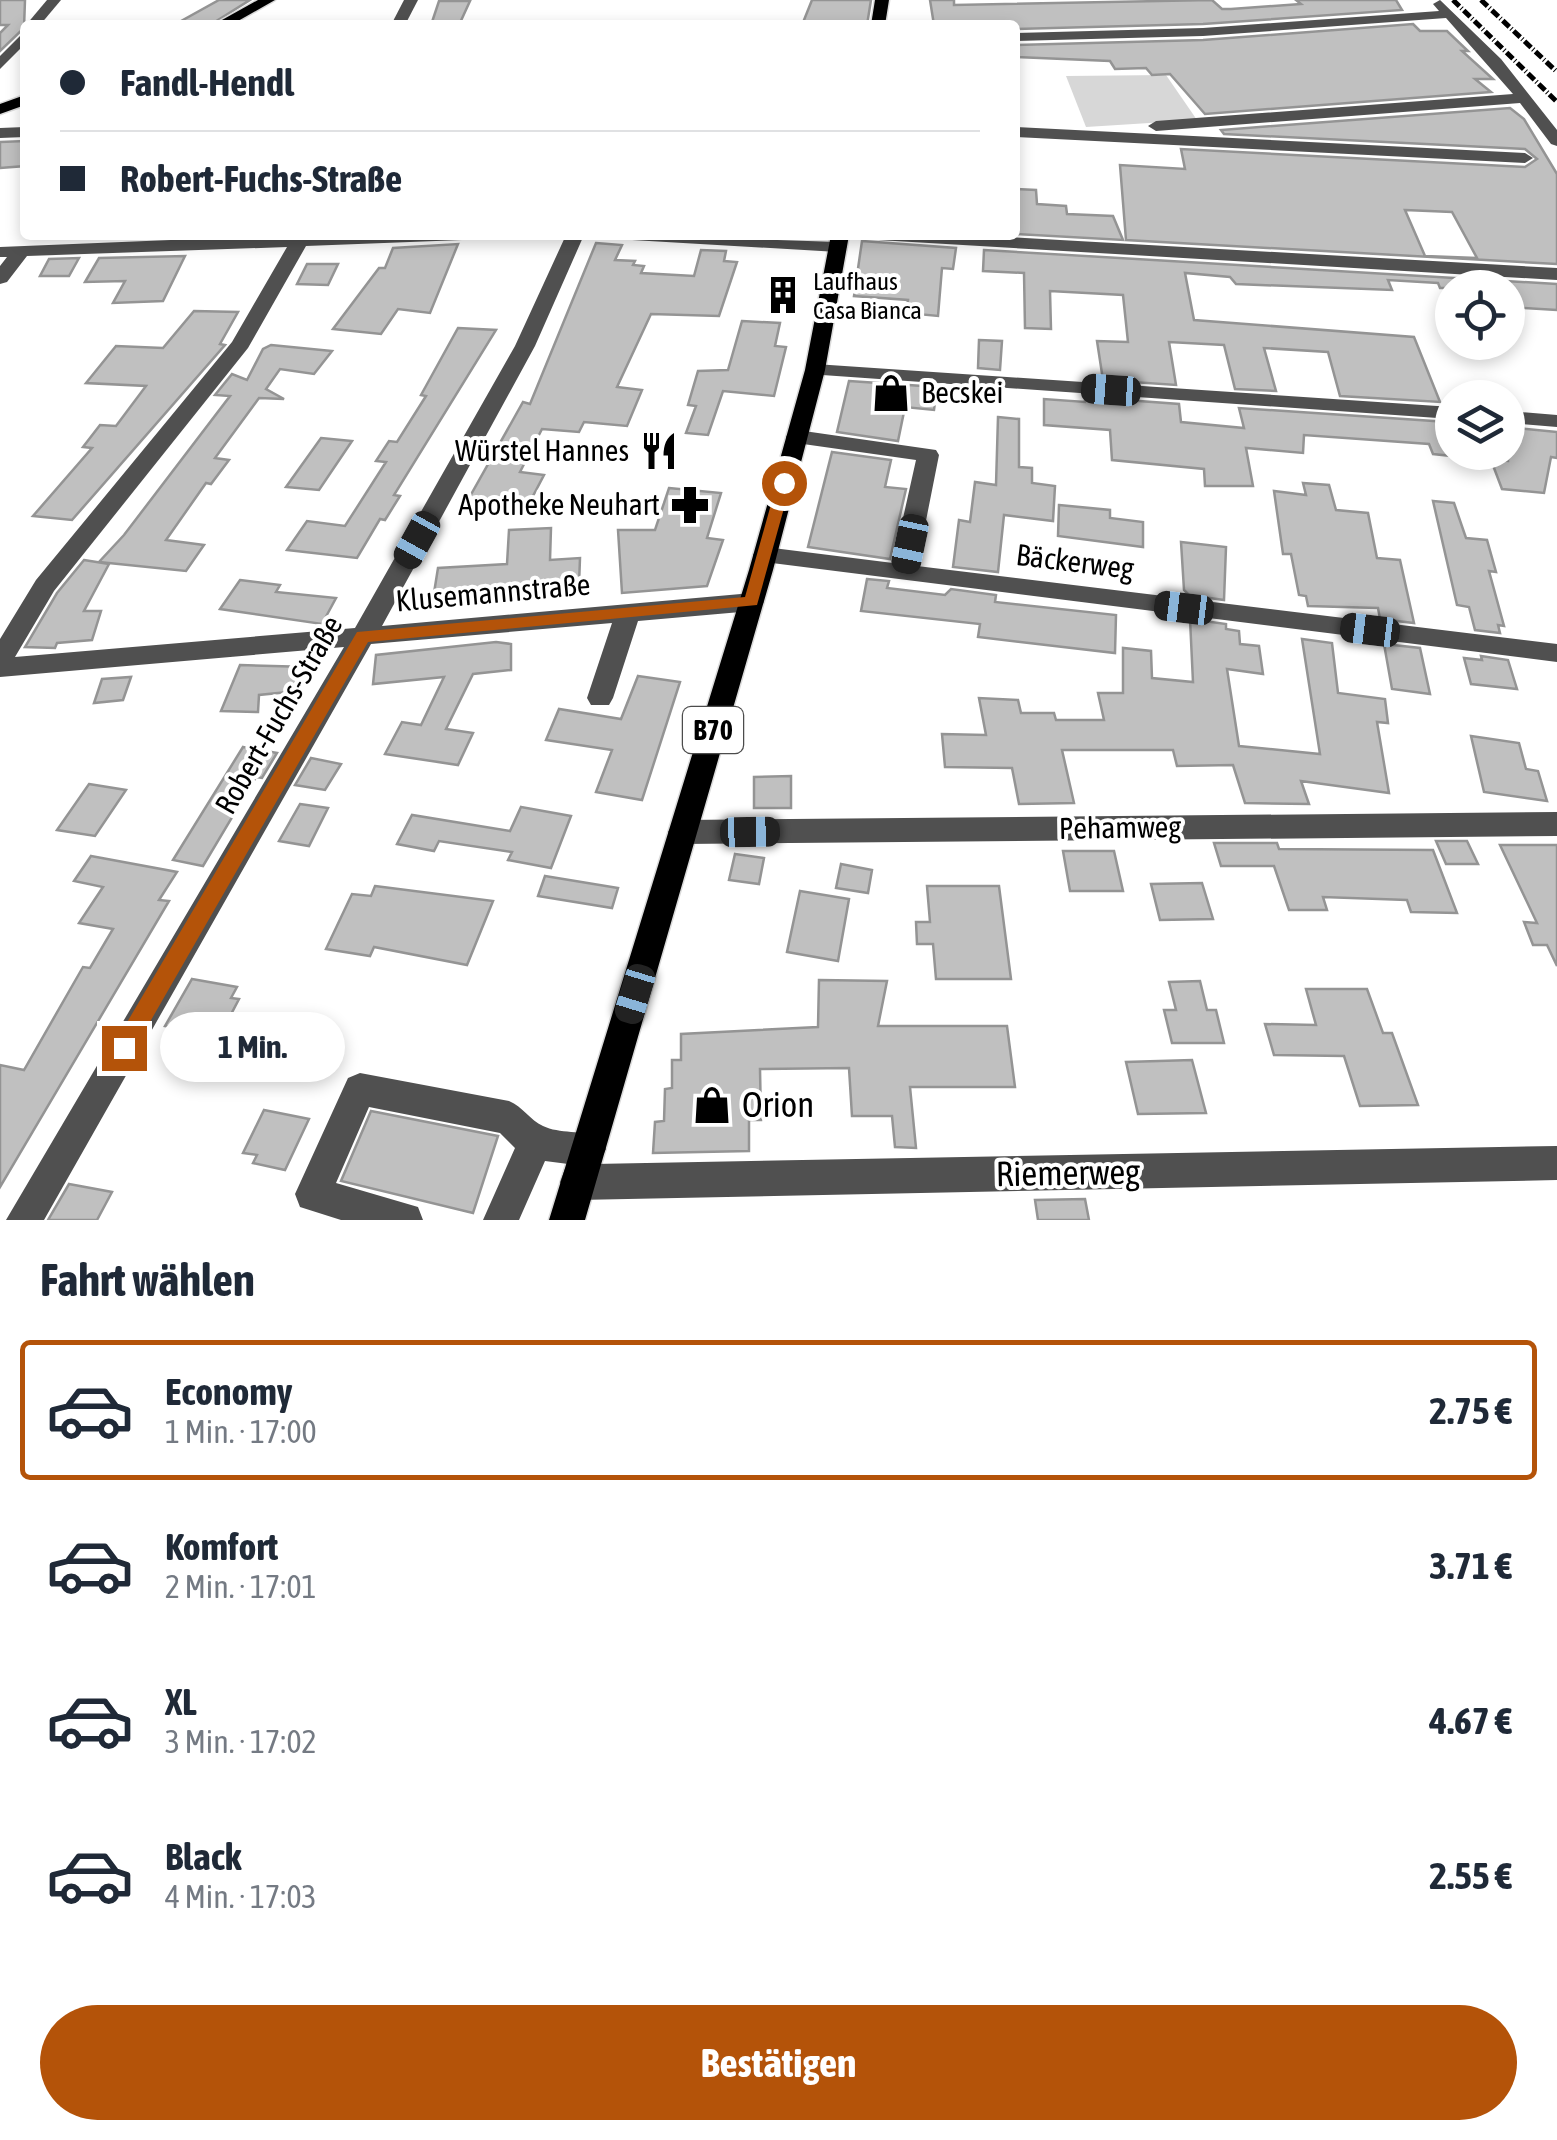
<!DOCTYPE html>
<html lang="de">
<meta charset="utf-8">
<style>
:root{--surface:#fff;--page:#f2f2f3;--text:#1f2937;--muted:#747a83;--line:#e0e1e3;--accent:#b45309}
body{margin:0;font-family:"Asap Condensed",sans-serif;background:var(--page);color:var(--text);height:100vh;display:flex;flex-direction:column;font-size:38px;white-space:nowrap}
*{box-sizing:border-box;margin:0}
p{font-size:32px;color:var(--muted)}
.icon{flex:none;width:55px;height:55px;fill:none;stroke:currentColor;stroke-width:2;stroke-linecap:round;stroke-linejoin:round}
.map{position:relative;height:1220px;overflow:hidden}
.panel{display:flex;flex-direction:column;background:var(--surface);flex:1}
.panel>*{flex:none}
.hud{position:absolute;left:20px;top:20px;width:1000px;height:220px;border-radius:10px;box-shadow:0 5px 15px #0003;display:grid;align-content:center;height:220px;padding:0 40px;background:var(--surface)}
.fabs{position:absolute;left:1435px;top:270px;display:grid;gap:20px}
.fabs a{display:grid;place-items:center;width:90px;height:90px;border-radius:50%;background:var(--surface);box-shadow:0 5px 15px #0003;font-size:50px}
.end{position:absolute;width:45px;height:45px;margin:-22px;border:12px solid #b45309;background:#fff;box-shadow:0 0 0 5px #fff}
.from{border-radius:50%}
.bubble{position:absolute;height:70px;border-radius:35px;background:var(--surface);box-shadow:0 5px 15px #0003;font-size:32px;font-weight:700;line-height:70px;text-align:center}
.car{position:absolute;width:30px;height:60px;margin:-30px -15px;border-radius:12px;box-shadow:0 0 8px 2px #0007;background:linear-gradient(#222 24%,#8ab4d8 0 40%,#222 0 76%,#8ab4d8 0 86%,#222 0)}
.hud b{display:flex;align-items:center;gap:35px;height:95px;font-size:38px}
.hud b+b{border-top:2px solid var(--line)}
.hud i{width:25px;height:25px;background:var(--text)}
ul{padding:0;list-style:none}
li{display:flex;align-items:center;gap:30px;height:140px;margin:0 20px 15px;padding:0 20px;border:5px solid transparent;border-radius:10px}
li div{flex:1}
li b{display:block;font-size:38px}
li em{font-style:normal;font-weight:700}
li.active{border-color:var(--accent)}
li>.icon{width:90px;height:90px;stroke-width:1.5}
h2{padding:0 40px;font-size:45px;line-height:120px}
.action{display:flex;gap:20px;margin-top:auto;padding:20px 40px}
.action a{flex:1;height:115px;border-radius:60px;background:var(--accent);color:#fff;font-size:40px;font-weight:700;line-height:115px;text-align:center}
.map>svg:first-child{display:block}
.green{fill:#d7d7d7}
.building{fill:#c0c0c0;stroke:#949494;stroke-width:2.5;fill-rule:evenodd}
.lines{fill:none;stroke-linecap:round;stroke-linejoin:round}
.major-casing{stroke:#dbdbdb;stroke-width:3}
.minor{fill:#505050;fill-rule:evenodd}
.major{fill:#000;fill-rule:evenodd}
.rail{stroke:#000;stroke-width:5;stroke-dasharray:9 2.5 1 2.5;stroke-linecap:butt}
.route{fill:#b45309}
.labels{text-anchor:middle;stroke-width:8;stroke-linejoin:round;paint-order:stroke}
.far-poi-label{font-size:25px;fill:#000;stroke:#fff;text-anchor:start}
.shield{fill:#fff;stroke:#4c4c4c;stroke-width:2.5}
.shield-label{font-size:28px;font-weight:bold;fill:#000}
.poi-label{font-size:30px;fill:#000;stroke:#fff;text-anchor:end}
.street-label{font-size:30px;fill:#000;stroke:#fff}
.near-poi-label{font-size:35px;fill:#000;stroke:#fff;text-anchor:start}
.near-street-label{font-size:35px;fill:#000;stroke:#fff}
</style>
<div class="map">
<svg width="1557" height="1220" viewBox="0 0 1557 1220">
<rect width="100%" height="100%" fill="#fff"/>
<!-- green -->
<polygon class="green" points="1166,75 1197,120 1086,127 1066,76"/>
<!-- building -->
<g class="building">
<polygon points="0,0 25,0 24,28 0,51 0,33 8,25 0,25"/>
<polygon points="219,0 250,0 210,25 174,25"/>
<polygon points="812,0 871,0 867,25 802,25"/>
<polygon points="930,0 954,0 954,5 1212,0 1222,9 1231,9 1301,4 1296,0 1396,0 1402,10 1203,24 1015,29 1015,25 934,25"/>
<polygon points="439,1 470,1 459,25 431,25"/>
<polygon points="1413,24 1420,31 1447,31 1468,51 1462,51 1493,79 1475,79 1491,92 1205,114 1170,74 1152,75 1146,68 1115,69 1110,61 1015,57 1015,45 1203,40"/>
<path d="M1510 108 1524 119 1557 174V264L1126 240 1120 165 1185 169 1181 149 1525 167 1537 159 1525 149 1224 134 1221 130ZM1405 210 1452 212 1477 258 1425 256Z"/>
<polygon points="25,141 25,166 0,168 0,142"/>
<polygon points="1015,189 1036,190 1037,204 1066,206 1067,214 1113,216 1123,240 1015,234"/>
<polygon points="862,241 956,248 953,269 942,268 938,316 906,313 908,300 854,296"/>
<polygon points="596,243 622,245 615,260 635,261 633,265 644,266 641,273 694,276 701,250 726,251 724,261 737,262 719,316 651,314 617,387 642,390 627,426 584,422 579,432 542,429 520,472 544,475 523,515 464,507 523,402 530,404"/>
<polygon points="458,244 430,313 398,309 381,334 333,329 379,268 385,268 393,248"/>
<polygon points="984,250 1557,284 1557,310 1508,307 1508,288 1440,288 1438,283 1388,280 1392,290 1236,284 1230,277 1185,273 1194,320 1414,337 1440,402 1340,396 1328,352 1264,348 1276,391 1235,389 1224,345 1169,342 1176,385 1103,380 1097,341 1128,342 1123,295 1050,291 1051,329 1025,328 1024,273 983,271"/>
<polygon points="185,256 163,301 113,303 125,281 85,282 99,258"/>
<polygon points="79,258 69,276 40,276 49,259"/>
<polygon points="307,264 338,264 328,285 297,284"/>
<polygon points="194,311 238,312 220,344 225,345 72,520 33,516 92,448 83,447 100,425 116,426 146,386 86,383 116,346 163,348"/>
<polygon points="742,321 780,323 775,346 786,347 774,396 723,391 708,435 686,433 696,406 688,405 698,371 728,370"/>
<polygon points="458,328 496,330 394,495 400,496 385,520 380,519 357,558 287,550 307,521 345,526 386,462 376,461 389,441 397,442 426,396 421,395"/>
<polygon points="979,340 1002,341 1000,370 978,368"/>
<polygon points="271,345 332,351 314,374 280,369 266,389 284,399 259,398 215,458 229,460 211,484 206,483 166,540 204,545 186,571 99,562 124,535 230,396 215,395 232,374 247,380 263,349"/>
<polygon points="849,381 937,387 934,410 905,407 898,441 837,432"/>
<polygon points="1085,397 1179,404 1181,422 1244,428 1239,408 1448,422 1452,456 1433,454 1429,444 1304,435 1303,453 1246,448 1253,486 1205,486 1204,469 1112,460 1110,430 1044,425 1044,399 1085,402"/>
<polygon points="998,417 1019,419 1019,467 1032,468 1032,483 1055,486 1053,521 1004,515 998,572 953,567 959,520 970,522 975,482 996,485"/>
<polygon points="1508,427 1557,432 1557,458 1551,457 1544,493 1502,489 1491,460 1508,461"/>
<polygon points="321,438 352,441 319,490 286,487"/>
<polygon points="832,452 891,460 885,487 906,489 890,559 808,547"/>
<polygon points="1303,483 1329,485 1336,510 1368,513 1377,558 1400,560 1414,623 1380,619 1378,608 1308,606 1306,596 1299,595 1291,554 1283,554 1274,491 1306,495"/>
<polygon points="669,488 721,493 707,538 723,540 707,586 622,593 618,530 655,530"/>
<polygon points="1433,501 1454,503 1466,538 1487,540 1496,572 1489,571 1504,626 1498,625 1500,633 1475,630 1469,607 1457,605"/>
<polygon points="1059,505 1110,510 1110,518 1143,522 1143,547 1058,536"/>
<polygon points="551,528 550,560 580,558 579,585 434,593 438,568 507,564 509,530"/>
<polygon points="1181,542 1226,547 1224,600 1189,595 1184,590"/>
<polygon points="84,560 109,564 84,611 101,611 92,640 57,643 55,648 25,647 57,593"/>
<polygon points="867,579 889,581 887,588 945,595 951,589 996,595 995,602 1116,615 1115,653 978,637 980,624 861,611"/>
<polygon points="240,580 280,585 276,592 336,598 322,624 220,609"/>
<polygon points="1190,619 1226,624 1226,629 1239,631 1240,644 1259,646 1263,674 1227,669 1239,746 1320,754 1302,639 1332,643 1338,693 1385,699 1388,723 1377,722 1389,793 1301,781 1309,804 1245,803 1233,765 1177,766 1173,750 1062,750 1074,803 1019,804 1012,768 945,767 942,734 986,735 979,698 1018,700 1021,713 1054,713 1056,720 1104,720 1098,693 1123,693 1123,648 1151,651 1152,678 1193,682"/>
<polygon points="496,642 511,644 511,670 473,674 446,729 473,733 458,765 385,754 402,722 421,725 444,677 373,684 376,655"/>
<polygon points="1384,644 1420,648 1430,694 1392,689"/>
<polygon points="1481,656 1508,660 1517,689 1471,684 1464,658 1482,660"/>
<polygon points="240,665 308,667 298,691 259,695 258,712 221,711"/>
<polygon points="638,676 680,682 642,800 596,792 612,750 546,740 559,709 621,719"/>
<polygon points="131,677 123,700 94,703 102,679"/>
<polygon points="1471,736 1519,743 1526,769 1538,771 1547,801 1484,792"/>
<polygon points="243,747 277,753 262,778 256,777 203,866 173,860"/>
<polygon points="311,758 341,764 325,790 295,785"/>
<polygon points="791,776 791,808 754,808 754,777"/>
<polygon points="89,784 126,790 95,836 57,830"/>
<polygon points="300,804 328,808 309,846 279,841"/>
<polygon points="521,807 571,816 551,868 508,860 512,852 439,841 434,851 397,844 412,815 510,831"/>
<polygon points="1436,841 1467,841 1478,864 1446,864"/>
<polygon points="1214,843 1277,843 1279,849 1433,850 1457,913 1411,912 1407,900 1323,897 1327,910 1289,910 1274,866 1221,866"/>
<polygon points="1500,845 1557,845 1557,966 1547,945 1533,945 1524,922 1537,923"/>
<polygon points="1063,851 1114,851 1123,891 1070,891"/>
<polygon points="735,854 764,858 759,884 729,880"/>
<polygon points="91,856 177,872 159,900 169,901 0,1187 0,1065 24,1070 83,967 90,968 113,929 79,923 103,887 74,881"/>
<polygon points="841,864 872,870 868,893 836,888"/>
<polygon points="545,876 618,888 612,908 538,896"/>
<polygon points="1202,883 1213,919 1160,920 1151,884"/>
<polygon points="375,886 493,901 467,965 374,947 370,956 326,949 352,894 371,896"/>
<polygon points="927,886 999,886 1011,979 936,979 933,944 917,944 916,922 930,922"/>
<polygon points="800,891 849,899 838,961 787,952"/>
<polygon points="192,979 237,987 231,998 239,999 227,1022 218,1020 211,1034 165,1026"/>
<polygon points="819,980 887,981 878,1026 1007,1026 1015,1087 910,1087 916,1148 895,1147 892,1116 852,1116 849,1068 760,1069 761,1120 749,1120 749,1151 653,1153 655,1122 664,1121 665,1089 672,1088 672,1060 681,1060 681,1034 818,1027"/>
<polygon points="1200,981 1207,1010 1216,1010 1224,1043 1172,1043 1164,1010 1176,1010 1169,982"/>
<polygon points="1306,989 1367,989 1383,1033 1392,1033 1418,1105 1360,1106 1344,1056 1274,1055 1265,1024 1316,1025"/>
<polygon points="1192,1060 1206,1113 1138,1114 1126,1062"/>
<polygon points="264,1110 309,1119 285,1170 253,1163 257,1155 243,1153"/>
<polygon points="371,1111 498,1136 473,1213 341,1181"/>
<polygon points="69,1184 112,1192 97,1220 48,1220"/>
<polygon points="1085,1199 1089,1220 1038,1220 1035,1200"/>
</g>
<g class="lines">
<!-- major casing -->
<g class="major-casing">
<g id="major">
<polygon points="258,0 275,0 231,25 213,25"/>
<polygon points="875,0 889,0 885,25 871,25"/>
<polygon points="25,95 25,105 0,114 0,104"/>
<polygon points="831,235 849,235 825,370 773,570 585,1220 549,1220 749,570 805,370"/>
</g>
</g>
<!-- minor -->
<g class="minor">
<polygon points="47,0 61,0 40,25 26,25"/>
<polygon points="404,0 418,0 405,25 391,25"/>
<polygon points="1440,0 1501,59 1557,130 1557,146 1551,144 1520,103 1156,131 1148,126 1156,121 1513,94 1446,18 1203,36 1015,41 1015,33 1203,28 1439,11 1433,4"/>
<polygon points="25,31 25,44 0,69 0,56"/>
<polygon points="25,127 25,137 0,138 0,128"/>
<polygon points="1015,127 1525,153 1533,158 1525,163 1015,137"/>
<polygon points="294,235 471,235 462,240 306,246 248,348 54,591 15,657 355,628 515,346 566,235 584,235 535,346 382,626 752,593 764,602 752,611 638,621 613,698 609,705 591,705 587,698 612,623 371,644 44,1220 6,1220 344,647 0,677 0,639 36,580 232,342 287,247 27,256 7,282 0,284 0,266 7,257 0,257 0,247"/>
<polygon points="623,235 838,242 847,247 838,252 632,240"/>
<polygon points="869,235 972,235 1557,268 1557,280 878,240"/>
<polygon points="815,364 1452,407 1452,419 808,374 808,366"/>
<polygon points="1508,411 1557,415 1557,427 1508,423"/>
<polygon points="797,430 936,450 939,455 917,566 1557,644 1557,662 757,561 753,555 757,549 765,547 893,563 916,460 789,442 786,437 789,432"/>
<polygon points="1557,812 1557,836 683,844 673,840 668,832 673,824 683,820"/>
<path d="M360 1073 509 1101C523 1107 530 1120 543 1126 559 1134 583 1130 600 1137L606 1149 600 1161 594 1164 1557 1146V1180L578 1200 565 1195 560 1182 565 1169 576 1165 545 1161 519 1220H483L515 1148 500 1133 369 1107 336 1183 418 1207 423 1220H341L300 1207 295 1194 348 1078Z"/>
</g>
<!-- major -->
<use href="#major" class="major"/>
<!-- rail -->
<g class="rail">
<polyline points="1453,0 1557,102"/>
<polyline points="1481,0 1557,72"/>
</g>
</g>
<!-- route -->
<polygon class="route" points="784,479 791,483 757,605 368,642 131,1055 116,1055 116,1041 357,632 745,597 777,483"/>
<!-- icons -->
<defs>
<g id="building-bare" transform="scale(3)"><path d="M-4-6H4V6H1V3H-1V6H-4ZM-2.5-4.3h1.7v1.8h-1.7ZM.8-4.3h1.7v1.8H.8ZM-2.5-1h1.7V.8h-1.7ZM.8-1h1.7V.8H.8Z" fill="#000" stroke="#fff" stroke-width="2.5" paint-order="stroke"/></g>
<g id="shop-bare" transform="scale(3)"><path d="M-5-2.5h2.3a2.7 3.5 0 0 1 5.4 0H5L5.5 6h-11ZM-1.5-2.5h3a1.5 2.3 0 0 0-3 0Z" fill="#000" stroke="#fff" stroke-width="2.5" paint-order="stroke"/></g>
<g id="restaurant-bare" transform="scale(3)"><path d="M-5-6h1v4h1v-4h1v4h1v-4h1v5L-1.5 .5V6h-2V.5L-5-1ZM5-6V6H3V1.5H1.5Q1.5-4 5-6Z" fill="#000" stroke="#fff" stroke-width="2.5" paint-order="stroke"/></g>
<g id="pharmacy-bare" transform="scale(3)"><path d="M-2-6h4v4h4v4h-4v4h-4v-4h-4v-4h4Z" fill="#000" stroke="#fff" stroke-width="2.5" paint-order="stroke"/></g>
</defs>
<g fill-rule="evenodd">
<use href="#building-bare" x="783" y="295"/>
<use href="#shop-bare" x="891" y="393"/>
<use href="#restaurant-bare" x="659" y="451"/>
<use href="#pharmacy-bare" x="690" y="505"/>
<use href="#shop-bare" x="712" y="1105"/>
</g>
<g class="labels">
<!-- far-poi labels -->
<g class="far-poi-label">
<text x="813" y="290">Laufhaus<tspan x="813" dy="29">Casa Bianca</tspan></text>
</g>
<!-- shield labels -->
<rect class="shield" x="683" y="707" width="60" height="46" rx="8"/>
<g class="shield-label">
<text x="713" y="740">B70</text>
</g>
<!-- poi labels -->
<g class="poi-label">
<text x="921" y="403" text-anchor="start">Becskei</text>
<text x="629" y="461">Würstel Hannes</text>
<text x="660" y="515">Apotheke Neuhart</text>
</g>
<!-- street labels -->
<g class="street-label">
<text transform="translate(1075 562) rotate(7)" y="10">Bäckerweg</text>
<text transform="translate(493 593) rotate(-5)" y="10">Klusemannstraße</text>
<text transform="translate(279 715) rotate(-60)" y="10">Robert-Fuchs-Straße</text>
<text transform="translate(1120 828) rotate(-1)" y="10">Pehamweg</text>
</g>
<!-- near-poi labels -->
<g class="near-poi-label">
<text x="742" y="1117">Orion</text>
</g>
<!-- near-street labels -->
<g class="near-street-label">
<text transform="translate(1068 1173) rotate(-1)" y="12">Riemerweg</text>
</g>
</g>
</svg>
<div class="fabs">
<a><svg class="icon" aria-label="locate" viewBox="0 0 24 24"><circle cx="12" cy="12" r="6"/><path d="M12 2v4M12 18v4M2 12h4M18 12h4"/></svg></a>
<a><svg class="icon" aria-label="layers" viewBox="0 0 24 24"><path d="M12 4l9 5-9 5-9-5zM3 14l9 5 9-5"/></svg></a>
</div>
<i class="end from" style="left:784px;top:483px"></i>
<i class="end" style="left:124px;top:1048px"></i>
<div class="bubble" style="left:160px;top:1012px;width:185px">1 Min.</div>
<i class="car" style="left:1111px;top:390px;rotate:274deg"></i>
<i class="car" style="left:417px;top:540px;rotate:209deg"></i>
<i class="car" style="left:910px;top:544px;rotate:192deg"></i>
<i class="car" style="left:1184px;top:608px;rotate:277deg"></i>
<i class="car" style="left:1370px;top:630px;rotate:277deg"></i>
<i class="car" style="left:750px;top:832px;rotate:89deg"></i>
<i class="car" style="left:635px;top:994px;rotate:197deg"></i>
<div class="hud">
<b><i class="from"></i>Fandl-Hendl</b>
<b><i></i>Robert-Fuchs-Straße</b>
</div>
</div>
<section class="panel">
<h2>Fahrt wählen</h2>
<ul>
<li class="active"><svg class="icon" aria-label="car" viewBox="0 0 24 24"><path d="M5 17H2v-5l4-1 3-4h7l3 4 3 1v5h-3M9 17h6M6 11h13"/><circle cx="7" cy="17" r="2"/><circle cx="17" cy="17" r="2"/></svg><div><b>Economy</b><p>1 Min. · 17:00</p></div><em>2.75 €</em></li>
<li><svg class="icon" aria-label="car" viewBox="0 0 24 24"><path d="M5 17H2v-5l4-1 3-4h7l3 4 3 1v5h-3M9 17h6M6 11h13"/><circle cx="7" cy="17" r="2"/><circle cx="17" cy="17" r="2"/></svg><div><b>Komfort</b><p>2 Min. · 17:01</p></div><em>3.71 €</em></li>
<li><svg class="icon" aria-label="car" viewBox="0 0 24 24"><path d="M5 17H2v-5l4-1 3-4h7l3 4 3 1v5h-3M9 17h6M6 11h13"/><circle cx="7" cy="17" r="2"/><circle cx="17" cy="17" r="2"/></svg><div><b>XL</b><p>3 Min. · 17:02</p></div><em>4.67 €</em></li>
<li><svg class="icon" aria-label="car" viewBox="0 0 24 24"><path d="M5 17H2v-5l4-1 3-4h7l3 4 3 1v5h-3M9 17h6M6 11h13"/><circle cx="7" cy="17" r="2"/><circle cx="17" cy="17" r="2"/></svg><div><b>Black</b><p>4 Min. · 17:03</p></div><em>2.55 €</em></li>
</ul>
<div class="action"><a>Bestätigen</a></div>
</section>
